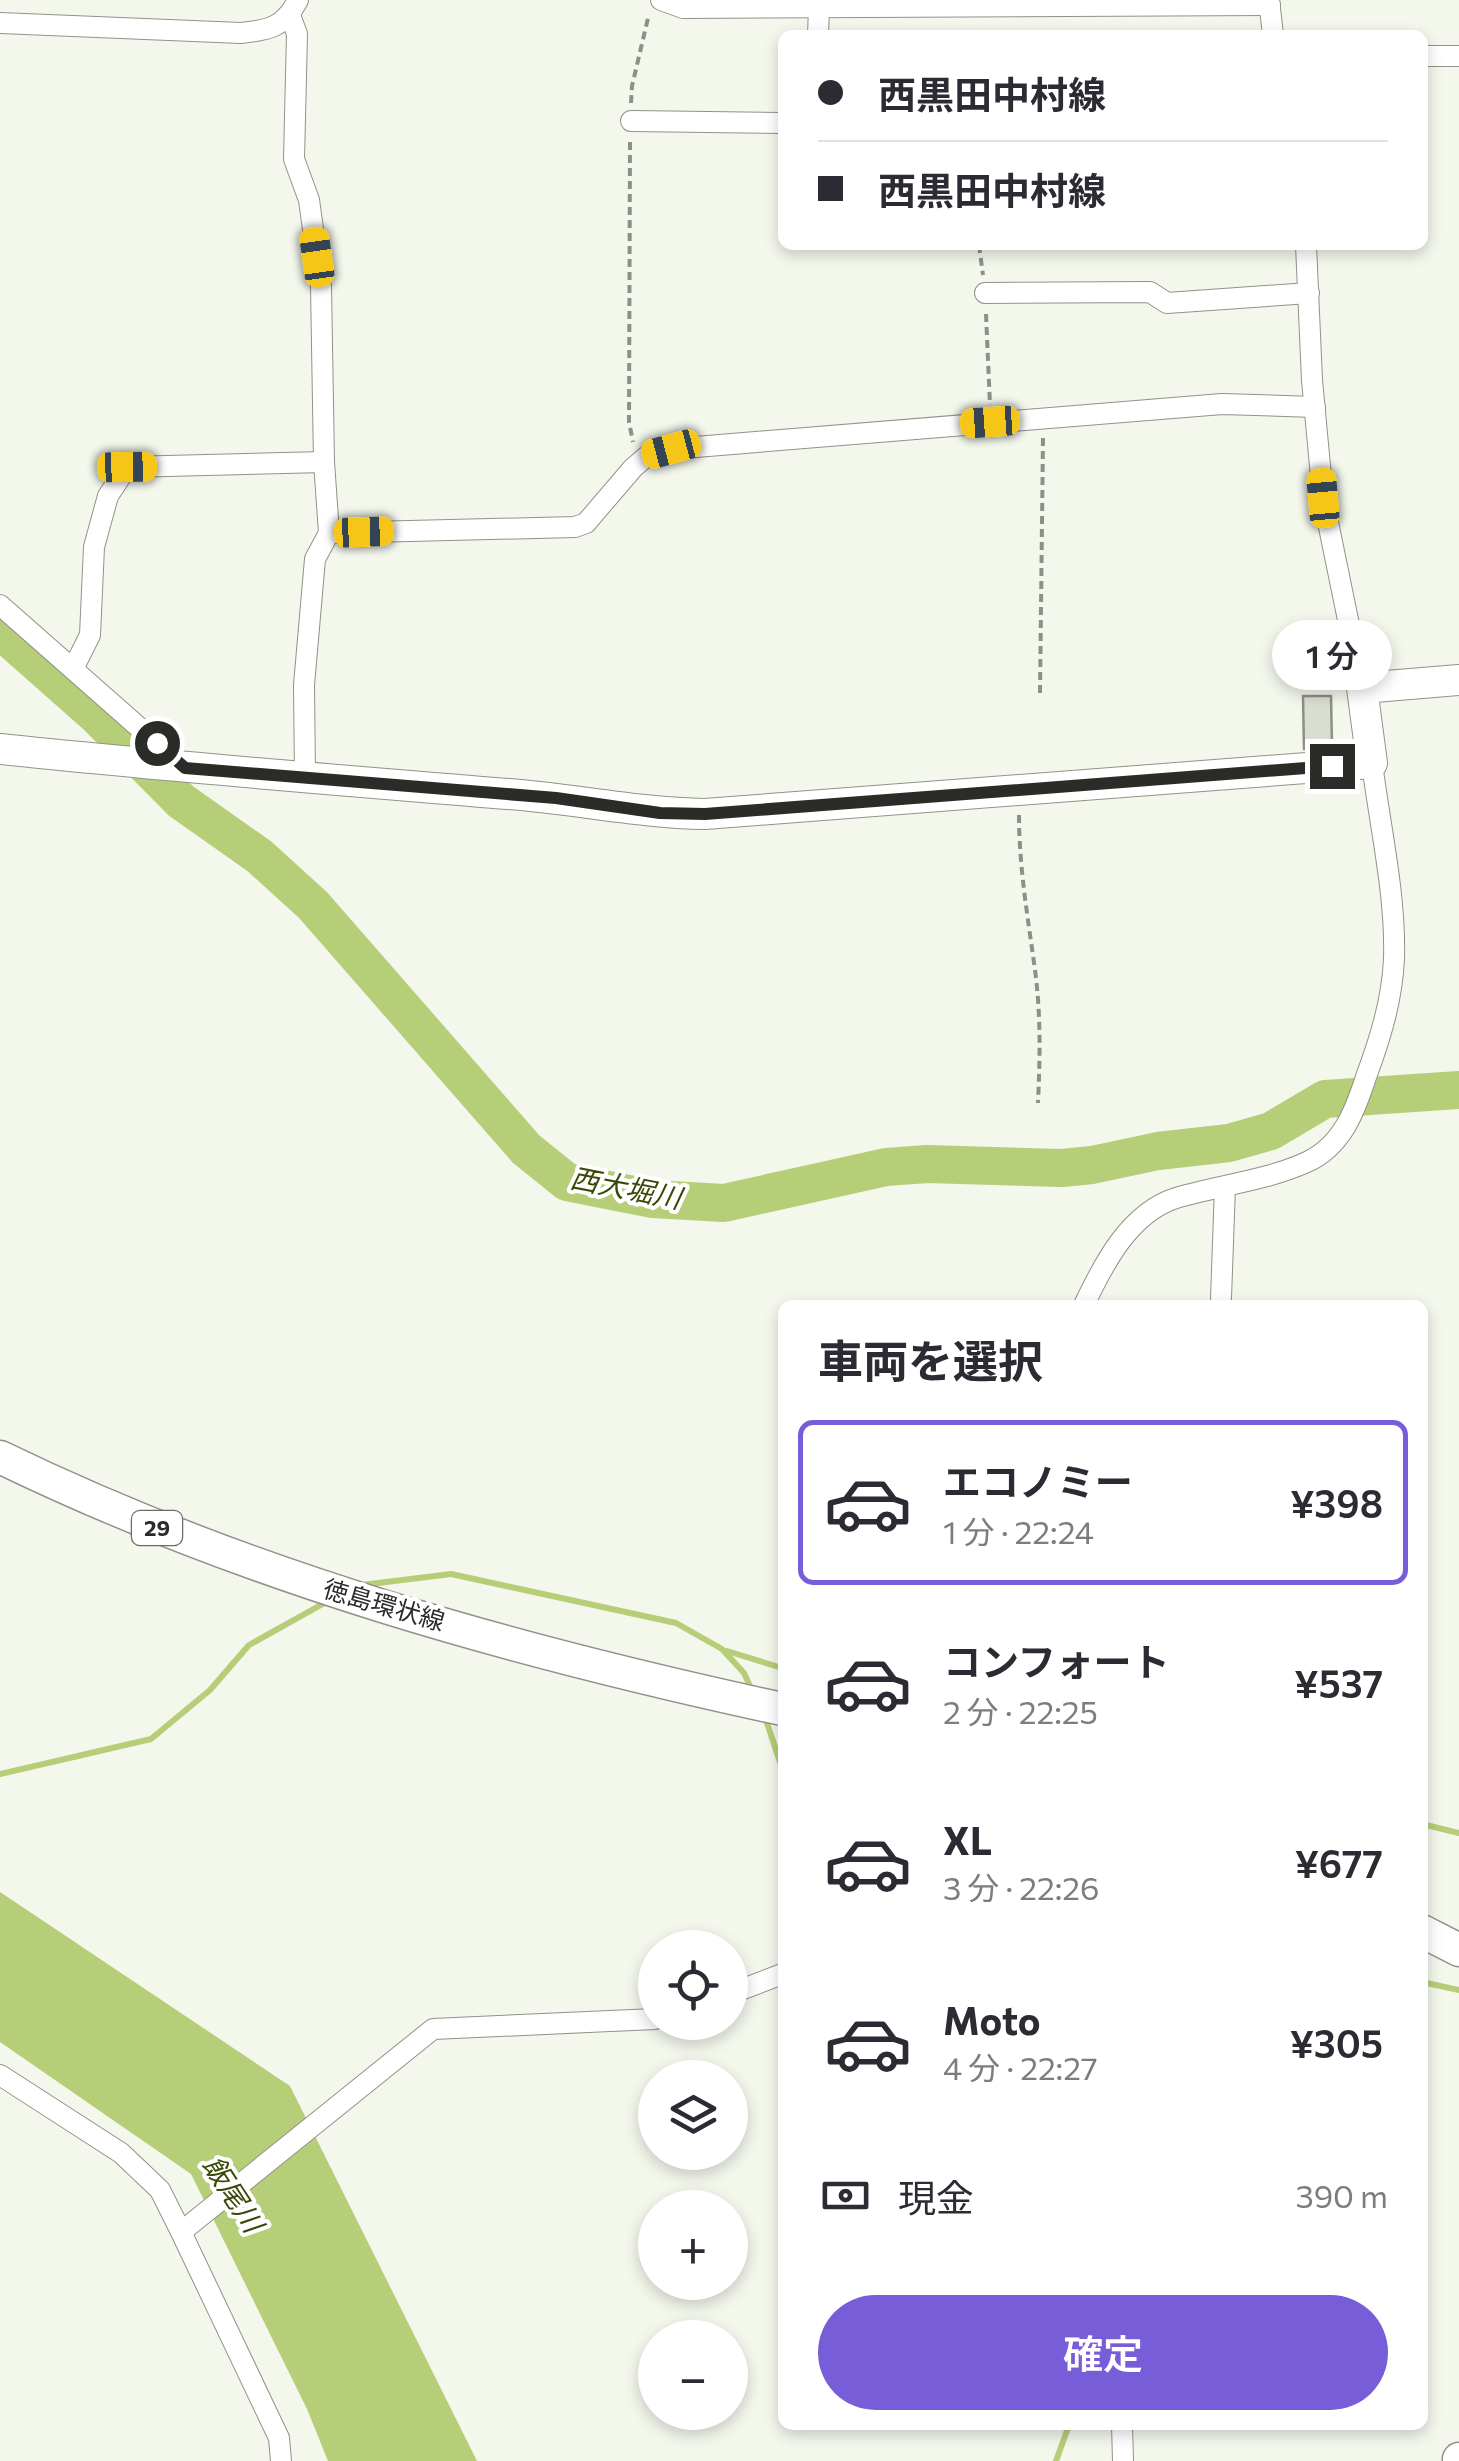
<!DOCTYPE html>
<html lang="ja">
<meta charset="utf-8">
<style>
:root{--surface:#fff;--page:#f2f2f3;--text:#2b2b33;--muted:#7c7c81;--line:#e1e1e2;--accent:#775ed8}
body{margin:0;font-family:Commissioner,"Noto Sans JP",sans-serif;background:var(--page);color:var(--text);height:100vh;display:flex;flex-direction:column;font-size:38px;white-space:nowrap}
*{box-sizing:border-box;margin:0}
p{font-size:32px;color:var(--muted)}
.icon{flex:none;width:55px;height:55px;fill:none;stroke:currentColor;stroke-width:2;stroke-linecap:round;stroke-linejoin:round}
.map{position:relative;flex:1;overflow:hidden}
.side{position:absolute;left:778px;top:1300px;width:650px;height:1130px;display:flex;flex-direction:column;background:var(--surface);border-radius:15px;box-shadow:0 5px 15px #0003}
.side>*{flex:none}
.guide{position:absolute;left:778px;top:30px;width:650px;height:220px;border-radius:15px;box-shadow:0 5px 15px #0003;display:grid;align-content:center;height:220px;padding:0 40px;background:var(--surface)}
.fabs{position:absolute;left:638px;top:1930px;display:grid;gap:20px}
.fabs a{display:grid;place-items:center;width:110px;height:110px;border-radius:50%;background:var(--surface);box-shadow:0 5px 15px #0003;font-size:50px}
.end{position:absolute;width:45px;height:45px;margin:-22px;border:12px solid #2a2c28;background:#fff;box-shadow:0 0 0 5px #fff}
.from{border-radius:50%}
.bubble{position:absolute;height:70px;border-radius:35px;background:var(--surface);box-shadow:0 5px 15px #0003;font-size:32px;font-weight:600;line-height:70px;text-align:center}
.car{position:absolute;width:30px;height:60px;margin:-30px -15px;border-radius:12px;box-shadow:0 0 8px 2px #0007;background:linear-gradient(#f5c518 24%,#345 0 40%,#f5c518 0 76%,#345 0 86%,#f5c518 0)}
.guide b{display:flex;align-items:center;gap:35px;height:95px;font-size:38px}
.guide b+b{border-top:2px solid var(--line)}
.guide i{width:25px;height:25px;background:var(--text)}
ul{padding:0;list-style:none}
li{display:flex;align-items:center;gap:30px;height:165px;margin:0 20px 15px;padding:0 20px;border:5px solid transparent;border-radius:15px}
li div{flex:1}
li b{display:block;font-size:38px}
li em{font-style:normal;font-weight:600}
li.selected{border-color:var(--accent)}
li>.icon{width:90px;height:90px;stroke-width:1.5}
h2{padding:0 40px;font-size:45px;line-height:120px}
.pay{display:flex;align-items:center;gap:25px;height:110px;padding:0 40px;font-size:38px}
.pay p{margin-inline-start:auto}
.primary-button{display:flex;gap:20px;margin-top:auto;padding:20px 40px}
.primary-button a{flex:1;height:115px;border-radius:60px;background:var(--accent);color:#fff;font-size:40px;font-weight:600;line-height:115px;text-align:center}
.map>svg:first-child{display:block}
.water{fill:#b6ce78}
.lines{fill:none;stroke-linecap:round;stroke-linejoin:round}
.stream{stroke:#b6ce78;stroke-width:6}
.river{stroke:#b6ce78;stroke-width:38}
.building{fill:#d9ddd2;stroke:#8d9086;stroke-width:2.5}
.minor-casing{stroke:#909389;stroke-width:22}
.secondary-casing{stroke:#909389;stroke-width:32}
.primary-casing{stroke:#909389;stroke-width:35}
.path{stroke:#8d9089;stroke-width:4;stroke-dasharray:8 5;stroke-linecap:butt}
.minor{stroke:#fff;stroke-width:20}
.secondary{stroke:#fff;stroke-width:30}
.primary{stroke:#fff;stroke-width:32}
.route{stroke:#2a2c28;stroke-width:12}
.labels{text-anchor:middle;stroke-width:8;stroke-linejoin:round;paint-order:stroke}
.shield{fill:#fff;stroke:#6a6b68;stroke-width:2.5}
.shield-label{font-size:22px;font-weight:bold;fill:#2a2c28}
.street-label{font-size:25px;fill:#2a2c28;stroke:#fff}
.water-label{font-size:28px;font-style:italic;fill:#3b4907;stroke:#fff}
</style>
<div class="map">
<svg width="1459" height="2461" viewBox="0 0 1459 2461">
<rect width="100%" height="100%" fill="#f3f7ec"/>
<!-- water -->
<polygon class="water" points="0,1892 290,2086 477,2461 328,2461 307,2409 191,2174 0,2042"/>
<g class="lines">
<!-- stream -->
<g class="stream">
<polyline points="362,1585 451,1574 676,1623 722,1649 744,1673 753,1693"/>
<polyline points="727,1651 782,1668"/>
<polyline points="765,1717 782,1768"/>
<polyline points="0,1774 151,1739 210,1690 249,1645 328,1601"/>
<polyline points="1422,1824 1459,1833"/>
<polyline points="1422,1982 1459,1990"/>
<polyline points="1056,2461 1069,2425"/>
</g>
<!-- river -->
<polyline class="river" points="0,630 96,715 181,801 259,856 313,905 526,1149 567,1182 653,1199 724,1203 886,1167 927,1164 1062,1168 1092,1165 1158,1151 1229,1143 1271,1131 1325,1099 1459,1090"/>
</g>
<!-- building -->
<polygon class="building" points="1303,696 1331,696 1332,747 1304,749"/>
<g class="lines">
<!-- minor casing -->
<g class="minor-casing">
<g id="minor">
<polyline points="661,0 683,8 1270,5"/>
<polyline points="1269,0 1273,35"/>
<polyline points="290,15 297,34 294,159 309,200 321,286 324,462 329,533 315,559 304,685 305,777"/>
<path d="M0 23 241 33C270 30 284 27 298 0"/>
<polyline points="818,35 819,7"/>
<polyline points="1422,56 1459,56"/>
<polyline points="631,121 782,123"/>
<polyline points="1306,245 1312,380 1323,498 1362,688"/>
<polyline points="985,293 1150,292 1167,303 1309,293"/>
<polyline points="329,533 575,527 586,523 633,468 647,456 671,449 1222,404 1315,407"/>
<polyline points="0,605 184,767"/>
<polyline points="73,669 90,635 94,547 108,496 127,467 324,462"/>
<polyline points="1221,1298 1225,1187"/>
<path d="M1084 1305C1103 1265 1129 1213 1176 1198 1220 1185 1265 1181 1307 1162 1342 1146 1355 1111 1366 1077 1380 1039 1392 1001 1394 959 1396 895 1380 827 1372 763"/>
<polyline points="730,1994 782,1974"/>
<polyline points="0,2075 121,2153 160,2190 181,2232"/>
<polyline points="1122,2425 1123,2461"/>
<polyline points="281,2461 279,2438 181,2232 433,2029 655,2019"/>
</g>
</g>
<!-- secondary casing -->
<g class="secondary-casing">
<path id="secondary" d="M0 749C169 767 339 780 508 794 574 799 639 813 705 814L1372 763 1362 688 1459 680"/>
</g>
<!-- primary casing -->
<g class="primary-casing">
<g id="primary">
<path d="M0 1457C247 1577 514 1651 782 1709"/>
<polyline points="1422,1931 1459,1950"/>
<polyline points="1459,2461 1459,2459"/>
</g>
</g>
<!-- path -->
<g class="path">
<polyline points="631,103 632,86 649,14"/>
<polyline points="630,142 629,422 633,442"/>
<polyline points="979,245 983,275"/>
<polyline points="986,314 990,405"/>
<polyline points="1040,693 1043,438"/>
<path d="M1019 815C1019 868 1028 918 1035 970 1041 1015 1040 1058 1038 1103"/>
</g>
<!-- minor -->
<use href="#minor" class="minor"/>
<!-- secondary -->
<use href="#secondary" class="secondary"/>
<!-- primary -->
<use href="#primary" class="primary"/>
</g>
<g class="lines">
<!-- route -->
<polyline class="route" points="157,743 185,768 556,798 660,813 705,814 1332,766"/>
</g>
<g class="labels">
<!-- shield labels -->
<rect class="shield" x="132" y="1511" width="50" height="34" rx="8"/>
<g class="shield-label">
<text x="157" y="1536">29</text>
</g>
<!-- street labels -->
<g class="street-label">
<text transform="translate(384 1605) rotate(16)" y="9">徳島環状線</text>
</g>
<!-- water labels -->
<g class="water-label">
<text transform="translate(626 1188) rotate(11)" y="10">西大堀川</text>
<text transform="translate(233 2194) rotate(57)" y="10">飯尾川</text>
</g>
</g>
</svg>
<div class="fabs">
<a><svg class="icon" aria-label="locate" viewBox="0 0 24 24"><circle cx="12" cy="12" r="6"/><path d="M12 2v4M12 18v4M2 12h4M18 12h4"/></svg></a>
<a><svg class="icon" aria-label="layers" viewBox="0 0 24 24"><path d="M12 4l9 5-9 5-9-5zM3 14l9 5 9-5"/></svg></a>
<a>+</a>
<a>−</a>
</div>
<i class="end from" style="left:157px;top:743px"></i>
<i class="end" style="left:1332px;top:766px"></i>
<div class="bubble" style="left:1272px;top:620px;width:120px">1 分</div>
<i class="car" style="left:317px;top:257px;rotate:352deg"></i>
<i class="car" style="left:990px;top:422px;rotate:266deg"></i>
<i class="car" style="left:671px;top:449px;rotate:255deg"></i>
<i class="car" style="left:127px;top:467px;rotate:89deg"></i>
<i class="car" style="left:1323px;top:498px;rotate:355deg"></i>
<i class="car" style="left:364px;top:532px;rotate:88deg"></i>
<div class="guide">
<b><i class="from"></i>西黒田中村線</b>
<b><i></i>西黒田中村線</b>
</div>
<section class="side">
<h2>車両を選択</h2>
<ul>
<li class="selected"><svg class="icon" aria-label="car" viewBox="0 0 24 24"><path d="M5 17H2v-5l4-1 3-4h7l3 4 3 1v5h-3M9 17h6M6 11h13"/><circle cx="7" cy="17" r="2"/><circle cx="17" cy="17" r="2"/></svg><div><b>エコノミー</b><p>1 分 · 22:24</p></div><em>¥398</em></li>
<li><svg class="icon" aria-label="car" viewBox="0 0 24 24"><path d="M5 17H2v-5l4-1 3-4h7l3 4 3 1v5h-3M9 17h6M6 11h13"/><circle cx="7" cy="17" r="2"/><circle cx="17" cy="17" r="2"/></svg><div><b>コンフォート</b><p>2 分 · 22:25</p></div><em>¥537</em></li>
<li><svg class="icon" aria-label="car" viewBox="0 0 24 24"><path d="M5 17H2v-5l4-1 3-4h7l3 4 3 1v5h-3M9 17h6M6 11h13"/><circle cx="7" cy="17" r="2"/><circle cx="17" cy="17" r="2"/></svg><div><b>XL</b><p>3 分 · 22:26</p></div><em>¥677</em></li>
<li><svg class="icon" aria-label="car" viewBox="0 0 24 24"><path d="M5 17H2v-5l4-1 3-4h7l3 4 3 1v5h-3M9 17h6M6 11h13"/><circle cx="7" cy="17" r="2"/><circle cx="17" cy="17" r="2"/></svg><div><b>Moto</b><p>4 分 · 22:27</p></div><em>¥305</em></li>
</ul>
<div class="pay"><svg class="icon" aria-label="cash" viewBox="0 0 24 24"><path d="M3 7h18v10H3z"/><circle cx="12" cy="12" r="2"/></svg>現金<p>390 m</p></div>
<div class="primary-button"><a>確定</a></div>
</section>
</div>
